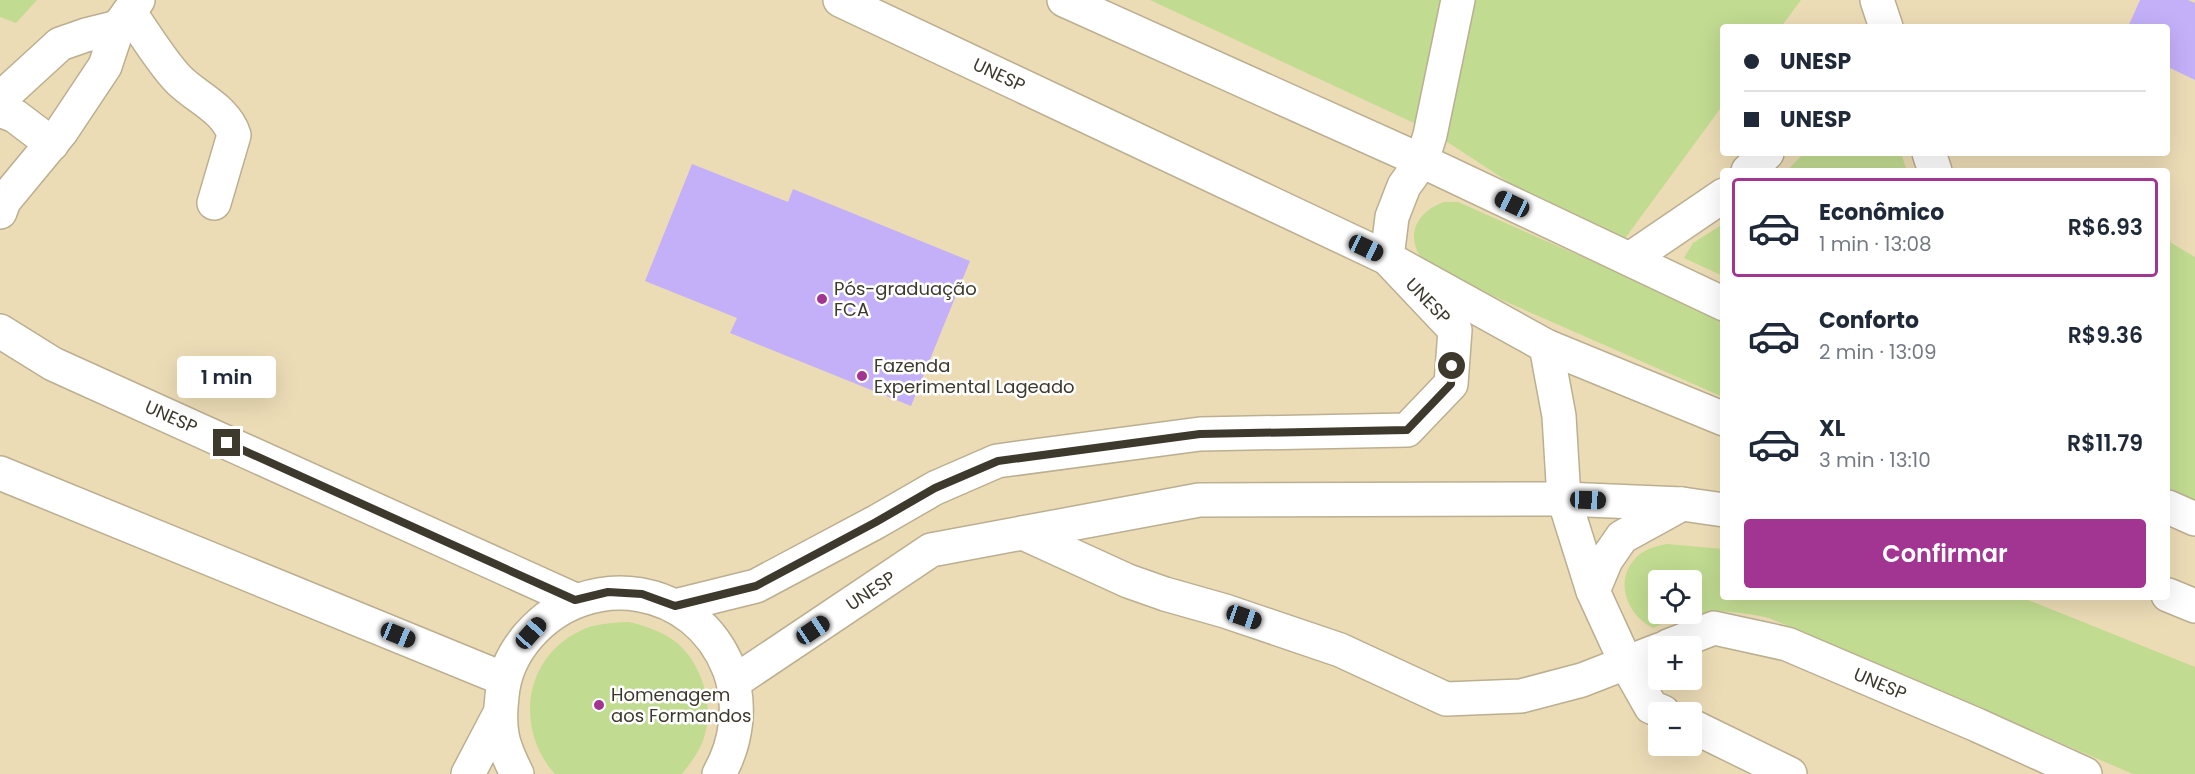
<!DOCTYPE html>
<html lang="pt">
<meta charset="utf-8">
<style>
:root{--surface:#fff;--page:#f2f2f3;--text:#1f2937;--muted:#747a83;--line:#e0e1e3;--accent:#a23492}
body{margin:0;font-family:Poppins,sans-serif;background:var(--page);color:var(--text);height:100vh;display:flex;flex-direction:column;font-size:22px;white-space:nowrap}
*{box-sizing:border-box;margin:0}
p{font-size:20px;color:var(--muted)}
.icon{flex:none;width:33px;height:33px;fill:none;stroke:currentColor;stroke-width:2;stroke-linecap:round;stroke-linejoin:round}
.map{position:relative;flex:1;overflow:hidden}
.drawer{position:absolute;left:1720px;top:168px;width:450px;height:432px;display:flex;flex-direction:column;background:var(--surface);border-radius:6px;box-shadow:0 6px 24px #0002}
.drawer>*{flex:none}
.top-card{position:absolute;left:1720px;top:24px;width:450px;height:132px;border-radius:6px;box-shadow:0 6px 24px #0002;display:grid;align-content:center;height:132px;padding:0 24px;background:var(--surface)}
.controls{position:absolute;left:1648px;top:570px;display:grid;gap:12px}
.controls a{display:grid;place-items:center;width:54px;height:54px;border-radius:6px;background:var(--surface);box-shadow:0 6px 24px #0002;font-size:30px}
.end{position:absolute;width:27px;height:27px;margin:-14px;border:8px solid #3e392d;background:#fff;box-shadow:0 0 0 3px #fff}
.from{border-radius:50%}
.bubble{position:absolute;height:42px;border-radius:6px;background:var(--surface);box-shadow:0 6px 24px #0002;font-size:20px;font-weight:600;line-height:42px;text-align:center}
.car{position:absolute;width:18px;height:36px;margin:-18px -9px;border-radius:8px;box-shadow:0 0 4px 2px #0007;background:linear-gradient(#222 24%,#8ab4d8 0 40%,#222 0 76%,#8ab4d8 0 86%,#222 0)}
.top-card b{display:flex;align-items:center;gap:21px;height:57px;font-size:22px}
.top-card b+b{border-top:2px solid var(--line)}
.top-card i{width:15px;height:15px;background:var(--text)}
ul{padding:10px 0 0;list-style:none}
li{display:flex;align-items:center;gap:18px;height:99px;margin:0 12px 9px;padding:0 12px;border:3px solid transparent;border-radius:6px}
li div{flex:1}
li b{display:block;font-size:22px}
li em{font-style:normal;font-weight:600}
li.current{border-color:var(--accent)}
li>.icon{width:54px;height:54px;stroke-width:1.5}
.action{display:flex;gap:12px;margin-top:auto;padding:12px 24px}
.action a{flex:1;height:69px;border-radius:6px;background:var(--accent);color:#fff;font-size:24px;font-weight:600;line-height:69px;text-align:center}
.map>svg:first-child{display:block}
.built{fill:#ecdcb6;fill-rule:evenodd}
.green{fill:#c1db91;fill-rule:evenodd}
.building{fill:#c3b0f9}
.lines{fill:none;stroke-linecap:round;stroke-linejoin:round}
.minor-casing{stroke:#bbaf91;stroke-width:36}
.minor{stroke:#fff;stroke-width:33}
.route{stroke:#3e392d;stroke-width:8}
.poi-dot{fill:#a23492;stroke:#fff;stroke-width:2}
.labels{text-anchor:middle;stroke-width:5;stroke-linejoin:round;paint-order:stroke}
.street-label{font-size:18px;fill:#3e392d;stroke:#fff}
.poi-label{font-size:18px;fill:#3e392d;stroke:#fff;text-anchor:start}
</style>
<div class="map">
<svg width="2195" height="774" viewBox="0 0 2195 774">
<rect width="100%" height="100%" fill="#f6e9ca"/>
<!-- built -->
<path class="built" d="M0 0H2195V774H0ZM1724 27H2168V153H1724ZM1724 171H2168V597H1724ZM1659 580H1692V614H1659ZM1659 646H1692V680H1659ZM1659 712H1692V746H1659Z"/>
<!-- green -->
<g class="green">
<polygon points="0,0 37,0 16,23 0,17"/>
<polygon points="1150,0 1801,0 1781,27 1724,27 1723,105 1615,252 1429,130"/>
<polygon points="1804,153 1901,153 1907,171 1787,171"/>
<path d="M1444 202H1458L1723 319V397L1429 268C1404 242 1411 214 1444 202Z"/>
<polygon points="1723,224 1723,276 1684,258 1693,243"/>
<polygon points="2168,241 2195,257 2195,502 2168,488"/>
<path d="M1667 544 1723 549 1724 597H2021L2195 667V774H2133L1769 618C1725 608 1694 609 1653 628 1624 613 1613 576 1640 554 1648 548 1657 546 1667 544ZM1659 580H1692V614H1659Z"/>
<path d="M629 622C645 626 662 631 676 642 701 663 714 702 705 734 701 750 691 762 682 774H555C515 730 523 658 580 631 595 623 612 623 629 622Z"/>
</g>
<!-- building -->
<g class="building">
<polygon points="2140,0 2188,0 2195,3 2195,80 2168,67 2168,27 2128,27"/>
<polygon points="692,164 788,202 793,189 970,261 911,406 730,333 737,318 645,281"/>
</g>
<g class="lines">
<!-- minor casing -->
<g class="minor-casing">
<g id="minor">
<polyline points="840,0 1387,258 1546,346 1724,419"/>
<polyline points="1064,0 1422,161 1724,304"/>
<polyline points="1877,0 1886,27"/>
<path d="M129 12C144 32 162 63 179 80 197 98 226 109 234 135L214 203"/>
<polyline points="0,99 60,44 86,35 118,27"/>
<polyline points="0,110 15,116 52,144"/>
<polyline points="1929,153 1935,171"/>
<polyline points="1748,171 1767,153"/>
<polyline points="0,212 4,201 61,132 105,66 118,27 138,0"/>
<polyline points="1630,259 1724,195"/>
<polyline points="0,331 53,364 575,600"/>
<polyline points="1546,346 1559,416 1564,499 1593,591 1626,663 1651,707 1663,712"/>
<polyline points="0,473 504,679"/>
<polyline points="2168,507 2195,519"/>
<polyline points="1023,533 1128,581 1165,594 1225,611 1340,650 1446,699 1521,696 1582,680 1659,650"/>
<polyline points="1593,591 1606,560 1622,537 1682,504"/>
<polyline points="2168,595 2195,606"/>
<polyline points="675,606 756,586 876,522 935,488 997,461 1200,434 1407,430 1451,384 1455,330 1387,258 1392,217 1404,186 1422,161 1430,135 1458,0"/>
<polyline points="1668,646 1714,628 1787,644 1977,725 2085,774"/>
<polyline points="734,682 931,550 1199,500 1564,499 1682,504 1724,510"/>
<polyline points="1692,726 1790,774"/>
<polyline points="468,774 499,715"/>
<path d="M517 774C513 766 509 758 506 749 499 732 500 713 502 696 504 673 514 652 529 635 589 567 696 584 729 669 742 704 737 742 719 774"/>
</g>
</g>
<!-- minor -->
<use href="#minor" class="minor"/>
</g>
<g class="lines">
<!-- route -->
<polyline class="route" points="227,443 575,600 608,592 642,594 675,606 756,586 876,522 935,488 998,461 1200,434 1407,430 1451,384 1452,366"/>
</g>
<!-- markers -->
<g class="poi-dot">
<circle cx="822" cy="299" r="6"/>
<circle cx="862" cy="376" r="6"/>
<circle cx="599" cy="705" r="6"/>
</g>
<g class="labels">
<!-- street labels -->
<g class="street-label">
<text transform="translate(999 75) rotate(25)" y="6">UNESP</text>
<text transform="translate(1428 301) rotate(46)" y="6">UNESP</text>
<text transform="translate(171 417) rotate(24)" y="6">UNESP</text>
<text transform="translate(871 591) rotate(-34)" y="6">UNESP</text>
<text transform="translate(1880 684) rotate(23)" y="6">UNESP</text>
</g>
<!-- poi labels -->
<g class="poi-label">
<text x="834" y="295">Pós-graduação<tspan x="834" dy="21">FCA</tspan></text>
<text x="874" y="372">Fazenda<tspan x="874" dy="21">Experimental Lageado</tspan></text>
<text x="611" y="701">Homenagem<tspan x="611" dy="21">aos Formandos</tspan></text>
</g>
</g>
</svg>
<div class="controls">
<a><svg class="icon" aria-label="locate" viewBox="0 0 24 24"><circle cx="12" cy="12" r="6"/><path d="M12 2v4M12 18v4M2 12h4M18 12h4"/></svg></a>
<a>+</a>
<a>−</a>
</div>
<i class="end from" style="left:1452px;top:366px"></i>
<i class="end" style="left:227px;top:443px"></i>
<div class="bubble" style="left:177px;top:356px;width:99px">1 min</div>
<i class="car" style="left:1512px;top:204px;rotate:295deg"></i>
<i class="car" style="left:1366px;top:248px;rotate:115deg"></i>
<i class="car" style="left:1588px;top:500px;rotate:92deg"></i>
<i class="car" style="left:1244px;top:617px;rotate:109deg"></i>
<i class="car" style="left:813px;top:630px;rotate:56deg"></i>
<i class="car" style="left:531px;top:633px;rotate:42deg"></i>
<i class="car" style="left:398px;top:635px;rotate:112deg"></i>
<div class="top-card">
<b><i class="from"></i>UNESP</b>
<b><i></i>UNESP</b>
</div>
<section class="drawer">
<ul>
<li class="current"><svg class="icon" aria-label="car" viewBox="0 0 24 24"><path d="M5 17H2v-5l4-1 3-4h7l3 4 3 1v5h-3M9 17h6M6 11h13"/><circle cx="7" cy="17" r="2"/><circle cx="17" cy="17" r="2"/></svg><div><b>Econômico</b><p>1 min · 13:08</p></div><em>R$6.93</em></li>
<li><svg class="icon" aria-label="car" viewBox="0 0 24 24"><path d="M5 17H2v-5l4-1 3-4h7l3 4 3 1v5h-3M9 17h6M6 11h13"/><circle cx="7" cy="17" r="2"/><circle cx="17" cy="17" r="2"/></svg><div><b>Conforto</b><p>2 min · 13:09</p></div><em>R$9.36</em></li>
<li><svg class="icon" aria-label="car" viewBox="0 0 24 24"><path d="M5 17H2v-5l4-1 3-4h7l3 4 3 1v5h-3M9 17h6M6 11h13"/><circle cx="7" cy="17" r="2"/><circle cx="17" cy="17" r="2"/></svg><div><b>XL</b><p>3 min · 13:10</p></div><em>R$11.79</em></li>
</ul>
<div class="action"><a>Confirmar</a></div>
</section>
</div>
